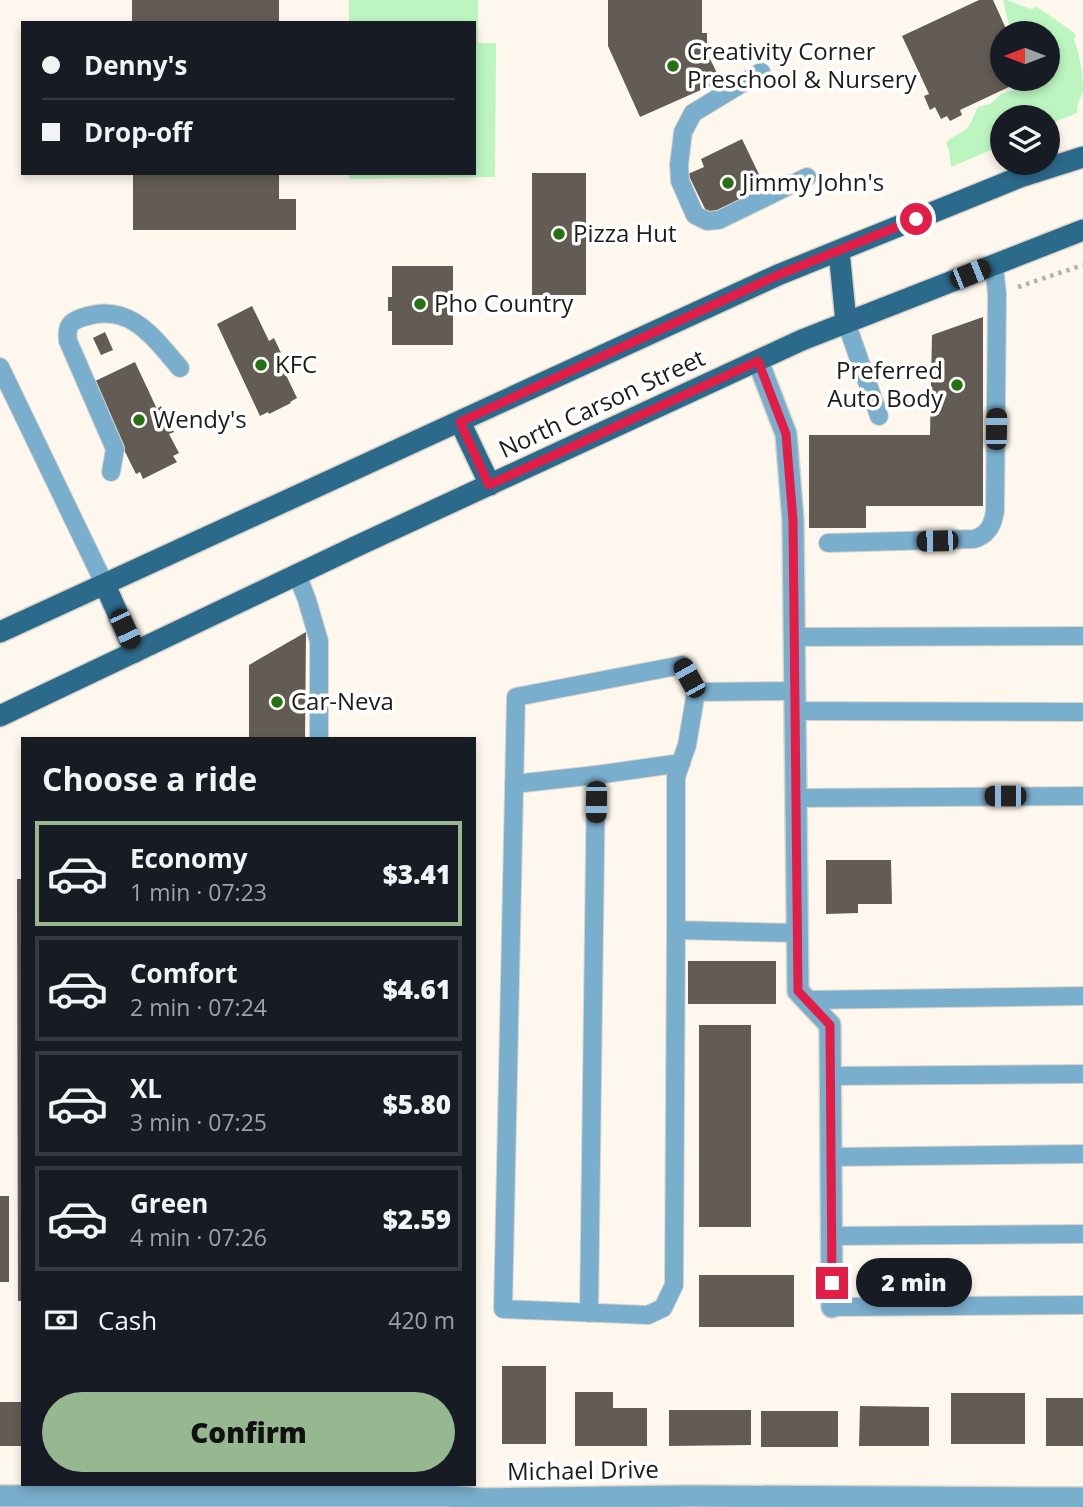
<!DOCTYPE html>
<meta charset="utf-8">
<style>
:root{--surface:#171b24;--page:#20242c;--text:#f1f3f6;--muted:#9ea1a6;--line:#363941;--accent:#96b890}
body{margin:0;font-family:"Open Sans",sans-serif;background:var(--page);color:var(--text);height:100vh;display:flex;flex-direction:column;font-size:26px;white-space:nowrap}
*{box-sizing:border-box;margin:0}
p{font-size:23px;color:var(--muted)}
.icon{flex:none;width:38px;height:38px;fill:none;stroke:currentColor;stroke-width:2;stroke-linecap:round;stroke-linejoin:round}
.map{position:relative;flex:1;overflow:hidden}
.side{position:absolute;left:21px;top:737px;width:455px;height:749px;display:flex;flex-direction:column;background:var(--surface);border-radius:0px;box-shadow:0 4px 10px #0003}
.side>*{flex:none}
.hud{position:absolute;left:21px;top:21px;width:455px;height:154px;border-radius:0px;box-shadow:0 4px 10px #0003;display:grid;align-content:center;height:154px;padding:0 21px;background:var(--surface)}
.needle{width:46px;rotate:270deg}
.fabs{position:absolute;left:990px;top:21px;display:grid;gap:14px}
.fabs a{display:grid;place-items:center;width:70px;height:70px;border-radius:50%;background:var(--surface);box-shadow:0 4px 10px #0003;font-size:35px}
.end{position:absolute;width:32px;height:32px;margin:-16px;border:9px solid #e11d48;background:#fff;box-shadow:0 0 0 4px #fff}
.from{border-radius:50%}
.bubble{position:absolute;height:49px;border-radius:24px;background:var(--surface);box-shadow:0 4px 10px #0003;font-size:23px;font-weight:800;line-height:49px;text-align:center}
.car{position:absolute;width:21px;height:42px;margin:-21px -10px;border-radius:9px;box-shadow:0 0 5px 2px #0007;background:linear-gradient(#222 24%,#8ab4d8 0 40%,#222 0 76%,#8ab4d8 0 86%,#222 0)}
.hud b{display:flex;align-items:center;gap:24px;height:66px;font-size:26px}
.hud b+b{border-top:2px solid var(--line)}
.hud i{width:18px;height:18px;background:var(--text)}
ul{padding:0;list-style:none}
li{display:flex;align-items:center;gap:21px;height:105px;margin:0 14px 10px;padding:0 7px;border:4px solid var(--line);border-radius:0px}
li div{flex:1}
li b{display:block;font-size:26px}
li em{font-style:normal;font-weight:800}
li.active{border-color:var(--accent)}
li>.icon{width:63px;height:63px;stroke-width:1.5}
h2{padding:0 21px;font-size:32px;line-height:84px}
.pay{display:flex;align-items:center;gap:18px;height:77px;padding:0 21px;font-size:26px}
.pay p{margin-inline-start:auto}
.action{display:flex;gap:14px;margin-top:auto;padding:14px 21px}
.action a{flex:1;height:80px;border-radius:42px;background:var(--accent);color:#111;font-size:28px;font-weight:800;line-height:80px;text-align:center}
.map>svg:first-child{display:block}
.green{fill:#bcf5c0}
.building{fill:#625c54}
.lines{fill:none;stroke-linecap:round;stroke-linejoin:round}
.lane-casing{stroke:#dad4cb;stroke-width:20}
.street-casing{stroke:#dad4cb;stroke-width:24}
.primary-casing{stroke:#dad4cb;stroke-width:24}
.path{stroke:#b6b0a9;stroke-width:4.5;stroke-dasharray:3.5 5;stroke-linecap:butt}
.lane{stroke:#79aecd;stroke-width:18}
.street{stroke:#79aecd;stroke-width:21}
.primary{stroke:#2c6a8b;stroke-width:21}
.route{stroke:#e11d48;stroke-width:9}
.poi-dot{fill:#277013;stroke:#fff;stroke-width:2.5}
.labels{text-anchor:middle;stroke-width:7;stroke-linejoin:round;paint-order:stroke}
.poi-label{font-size:24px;fill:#1e1c19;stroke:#fff;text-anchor:start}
.street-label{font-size:24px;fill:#1e1c19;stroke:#fff}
</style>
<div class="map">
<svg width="1083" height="1507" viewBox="0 0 1083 1507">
<rect width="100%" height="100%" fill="#fef7ed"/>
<!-- green -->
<g class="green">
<polygon points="349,0 478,0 478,43 496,43 495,177 349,179 349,173 474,173 474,23 349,23"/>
<path d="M1003 0C1014 0 1022 8 1033 9L1036 6 1076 34 1074 40C1080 54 1083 75 1083 91 1081 99 1076 104 1077 113L1048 125V117H1003V145L951 167 949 150 946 143C952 135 960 135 966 129 972 123 974 114 978 107L990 104 1001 94 1030 85 1032 79H1048V33H1014L1008 22Z"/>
</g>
<!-- building -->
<g class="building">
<rect x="132" y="0" width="147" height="23"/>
<polygon points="608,0 702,0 702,33 707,33 707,43 702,43 721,81 640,117 608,46"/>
<polygon points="979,0 993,0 1008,33 1003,33 1003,79 1026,79 960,110 962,115 950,121 947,116 941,119 935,107 930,110 924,96 929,94 902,36"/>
<polygon points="742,139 767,191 719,213 718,210 708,215 688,174 704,167 701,159"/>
<polygon points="133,173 279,173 279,199 296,199 296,230 133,230"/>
<rect x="532" y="173" width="54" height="122"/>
<polygon points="392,266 453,266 453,345 392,345 392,311 388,311 388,297 392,297"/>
<polygon points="252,306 269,341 274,338 290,372 286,375 297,398 290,402 291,403 269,414 268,412 260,416 217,324"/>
<polygon points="983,317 983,506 866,506 866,528 809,528 809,435 930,435 932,335"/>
<polygon points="105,332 113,350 101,355 93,338"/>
<polygon points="135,362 157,409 161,406 174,432 169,434 179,453 173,456 177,462 143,479 140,472 136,474 91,383"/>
<polygon points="306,632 305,738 249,738 249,665"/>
<polygon points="826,860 891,860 892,904 858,904 858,913 826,914"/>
<polygon points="17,879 23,879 23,1301 18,1301"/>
<rect x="688" y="961" width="88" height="43"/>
<rect x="699" y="1025" width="52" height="202"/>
<rect x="0" y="1196" width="9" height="86"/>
<rect x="699" y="1275" width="95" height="52"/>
<rect x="502" y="1366" width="44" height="78"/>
<polygon points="575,1392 613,1392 613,1408 647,1408 647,1446 575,1446"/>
<rect x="951" y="1393" width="74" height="51"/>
<rect x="1046" y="1398" width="37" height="48"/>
<rect x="0" y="1402" width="23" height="44"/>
<polygon points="860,1406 929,1407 929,1446 859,1446"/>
<polygon points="669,1410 751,1410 751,1445 669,1446"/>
<rect x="761" y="1411" width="77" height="36"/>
</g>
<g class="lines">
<!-- lane casing -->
<g class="lane-casing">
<g id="lane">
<polyline points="761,72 693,113 683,132 679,165 680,181 695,215 707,221 719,220 807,177"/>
<polyline points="846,322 879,416"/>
<polyline points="0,367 105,585"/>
<path d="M111 472 115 449 68 341C66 326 70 321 84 317 130 302 153 337 180 368"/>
<path d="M828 543 974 539C988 535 993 525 995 511L997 294 994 264"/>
<polyline points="297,574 307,600 319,641 319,738"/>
<polyline points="794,637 1083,636"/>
<polyline points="795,691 696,692 687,745 676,777 676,930 797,933"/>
<polyline points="795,711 1083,712"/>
<polyline points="596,775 681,763"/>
<polyline points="514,784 596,775 589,1313"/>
<polyline points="796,798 1083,796"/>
<polyline points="676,930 674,1285 663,1308 648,1315 503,1309 516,697 682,665 696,692"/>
<polyline points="806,1000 1083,996"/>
<polyline points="831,1076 1083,1074"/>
<polyline points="831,1157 1083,1154"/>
<polyline points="832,1236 1083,1234"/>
<polyline points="832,1307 1083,1305"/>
</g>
</g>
<!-- street casing -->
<g class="street-casing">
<g id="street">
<polyline points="758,361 786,434 793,520 798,991 830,1025 832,1307"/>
<polyline points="0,1496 448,1496 481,1499 689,1496 1083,1498"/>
</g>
</g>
<!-- primary casing -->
<g class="primary-casing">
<g id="primary">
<polyline points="839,251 846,322"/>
<polyline points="460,422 490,485"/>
<polyline points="105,585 135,652"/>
<polyline points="0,632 778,275 1020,177 1083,157"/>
<polyline points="0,716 357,546 802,340 1083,230"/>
</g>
</g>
<!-- path -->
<polyline class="path" points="1018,287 1083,265"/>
<!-- lane -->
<use href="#lane" class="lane"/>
<!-- street -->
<use href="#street" class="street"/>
<!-- primary -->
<use href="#primary" class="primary"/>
</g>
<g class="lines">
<!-- route -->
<polyline class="route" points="832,1283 830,1025 798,991 793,520 786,434 758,361 489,485 460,422 778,275 916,219"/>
</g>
<!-- markers -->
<g class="poi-dot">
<circle cx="673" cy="66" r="7"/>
<circle cx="728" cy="183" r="7"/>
<circle cx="559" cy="234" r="7"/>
<circle cx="420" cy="304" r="7"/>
<circle cx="261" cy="365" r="7"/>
<circle cx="957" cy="385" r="7"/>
<circle cx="139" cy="420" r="7"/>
<circle cx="277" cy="702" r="7"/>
</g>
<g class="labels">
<!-- poi labels -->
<g class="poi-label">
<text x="687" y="60">Creativity Corner<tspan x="687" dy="28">Preschool &amp; Nursery</tspan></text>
<text x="742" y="191">Jimmy John's</text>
<text x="573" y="242">Pizza Hut</text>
<text x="434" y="312">Pho Country</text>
<text x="275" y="373">KFC</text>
<text x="943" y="379" text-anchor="end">Preferred<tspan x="943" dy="28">Auto Body</tspan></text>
<text x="153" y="428">Wendy's</text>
<text x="291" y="710">Car-Neva</text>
</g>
<!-- street labels -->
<g class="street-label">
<text transform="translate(602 404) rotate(-25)" y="8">North Carson Street</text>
<text transform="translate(583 1471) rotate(-1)" y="8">Michael Drive</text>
</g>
</g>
</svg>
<div class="fabs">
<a><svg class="needle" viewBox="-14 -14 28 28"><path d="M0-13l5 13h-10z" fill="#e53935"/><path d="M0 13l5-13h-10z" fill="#9ea1a6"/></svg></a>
<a><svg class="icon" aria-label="layers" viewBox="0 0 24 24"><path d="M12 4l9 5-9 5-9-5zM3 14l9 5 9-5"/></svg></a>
</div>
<i class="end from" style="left:916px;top:219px"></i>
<i class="end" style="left:832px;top:1283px"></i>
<div class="bubble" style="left:856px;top:1258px;width:116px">2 min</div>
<i class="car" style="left:970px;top:274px;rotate:68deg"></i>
<i class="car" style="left:996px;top:429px;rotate:1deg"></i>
<i class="car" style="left:937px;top:541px;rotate:269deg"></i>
<i class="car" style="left:125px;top:629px;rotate:155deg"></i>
<i class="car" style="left:689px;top:678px;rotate:331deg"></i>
<i class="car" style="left:1005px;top:796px;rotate:270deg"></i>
<i class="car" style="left:596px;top:802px;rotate:181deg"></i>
<div class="hud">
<b><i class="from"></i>Denny's</b>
<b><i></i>Drop-off</b>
</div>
<section class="side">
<h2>Choose a ride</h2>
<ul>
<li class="active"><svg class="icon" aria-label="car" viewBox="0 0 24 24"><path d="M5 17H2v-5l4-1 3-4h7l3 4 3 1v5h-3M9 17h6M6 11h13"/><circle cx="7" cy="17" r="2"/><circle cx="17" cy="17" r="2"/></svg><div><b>Economy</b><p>1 min · 07:23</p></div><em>$3.41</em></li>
<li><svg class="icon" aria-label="car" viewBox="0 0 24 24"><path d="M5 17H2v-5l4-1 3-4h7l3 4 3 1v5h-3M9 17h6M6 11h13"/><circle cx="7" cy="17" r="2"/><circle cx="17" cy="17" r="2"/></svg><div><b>Comfort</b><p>2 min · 07:24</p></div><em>$4.61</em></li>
<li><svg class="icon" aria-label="car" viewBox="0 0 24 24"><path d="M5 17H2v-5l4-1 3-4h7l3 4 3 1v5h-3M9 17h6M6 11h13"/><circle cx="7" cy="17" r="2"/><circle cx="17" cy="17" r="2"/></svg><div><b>XL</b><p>3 min · 07:25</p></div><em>$5.80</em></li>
<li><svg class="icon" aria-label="car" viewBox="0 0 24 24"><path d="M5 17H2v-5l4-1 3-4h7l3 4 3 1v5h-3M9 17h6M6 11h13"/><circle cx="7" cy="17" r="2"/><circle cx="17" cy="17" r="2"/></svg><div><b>Green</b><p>4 min · 07:26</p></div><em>$2.59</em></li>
</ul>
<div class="pay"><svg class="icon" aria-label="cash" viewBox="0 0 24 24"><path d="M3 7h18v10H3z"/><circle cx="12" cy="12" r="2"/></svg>Cash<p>420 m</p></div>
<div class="action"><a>Confirm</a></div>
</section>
</div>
